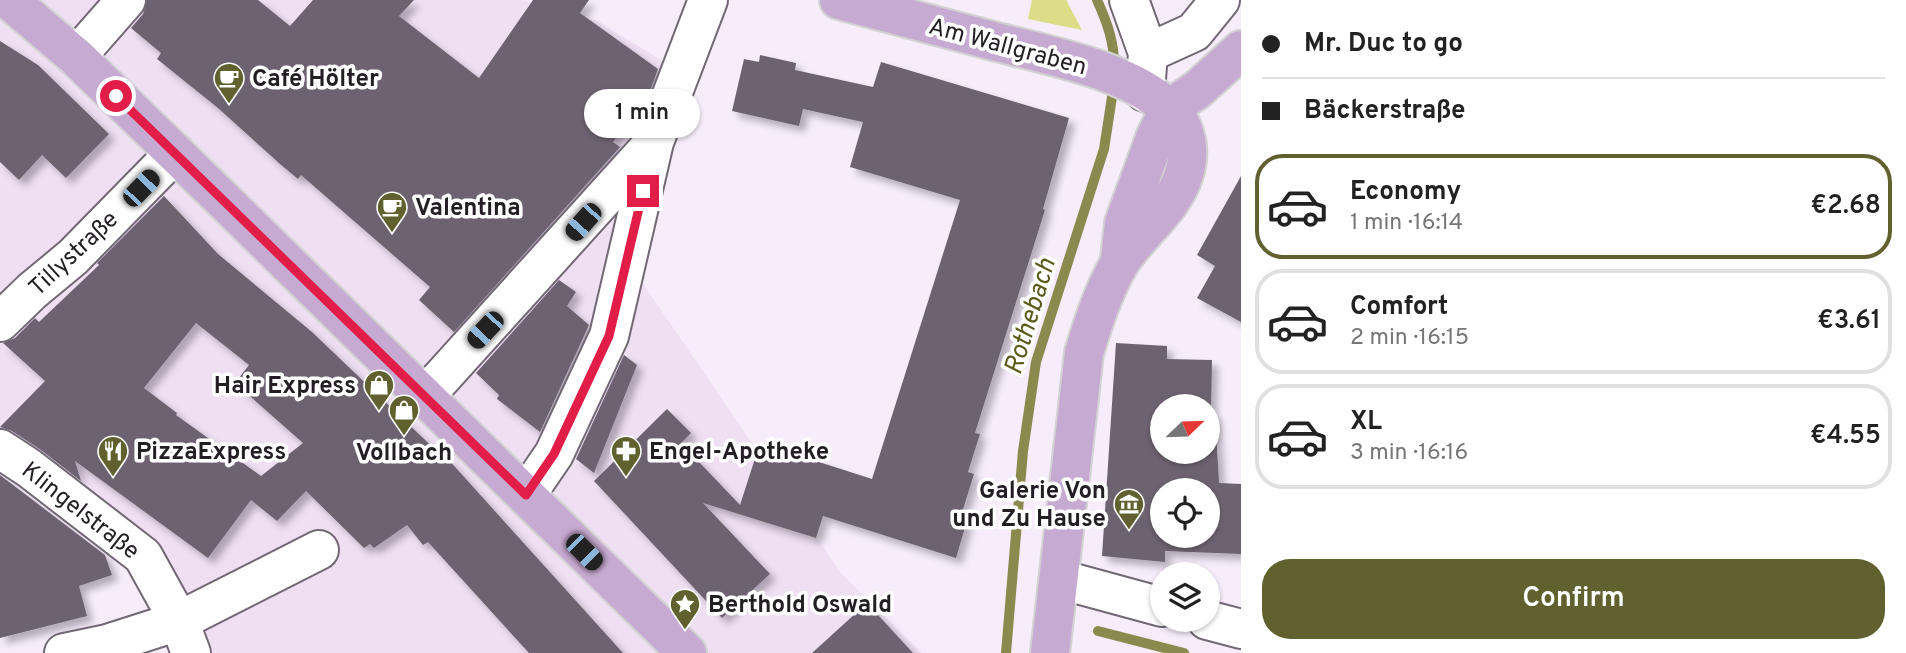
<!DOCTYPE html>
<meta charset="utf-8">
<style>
:root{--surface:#fff;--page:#f2f2f2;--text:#222;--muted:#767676;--line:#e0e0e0;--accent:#60612e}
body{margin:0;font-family:Overpass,sans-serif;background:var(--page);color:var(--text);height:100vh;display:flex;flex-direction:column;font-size:26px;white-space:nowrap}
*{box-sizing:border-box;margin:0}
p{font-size:23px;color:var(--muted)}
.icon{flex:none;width:38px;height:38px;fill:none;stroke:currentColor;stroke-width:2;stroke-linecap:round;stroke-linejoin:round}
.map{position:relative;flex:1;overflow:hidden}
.details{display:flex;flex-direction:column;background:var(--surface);width:665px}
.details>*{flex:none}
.hud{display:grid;align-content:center;height:154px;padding:0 21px;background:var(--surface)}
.needle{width:46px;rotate:67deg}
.tools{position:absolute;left:1150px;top:394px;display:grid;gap:14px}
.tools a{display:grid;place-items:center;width:70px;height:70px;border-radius:50%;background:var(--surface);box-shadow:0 2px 5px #0004;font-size:35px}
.end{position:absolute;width:32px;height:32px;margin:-16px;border:9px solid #e11d48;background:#fff;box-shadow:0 0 0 4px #fff}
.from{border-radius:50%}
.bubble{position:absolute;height:49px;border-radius:24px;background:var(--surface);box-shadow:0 2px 5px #0004;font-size:23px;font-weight:600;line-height:49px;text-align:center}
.car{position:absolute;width:21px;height:42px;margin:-21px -10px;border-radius:9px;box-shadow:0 0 5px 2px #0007;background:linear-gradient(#222 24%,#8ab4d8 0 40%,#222 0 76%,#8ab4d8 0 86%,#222 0)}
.hud b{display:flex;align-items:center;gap:24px;height:66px;font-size:26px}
.hud b+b{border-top:2px solid var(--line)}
.hud i{width:18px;height:18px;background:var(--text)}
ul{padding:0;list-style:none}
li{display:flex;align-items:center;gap:21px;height:105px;margin:0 14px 10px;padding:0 7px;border:4px solid var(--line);border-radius:28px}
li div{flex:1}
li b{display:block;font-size:26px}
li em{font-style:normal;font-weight:600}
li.on{border-color:var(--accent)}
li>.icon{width:63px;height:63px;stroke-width:1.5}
.button{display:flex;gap:14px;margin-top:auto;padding:14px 21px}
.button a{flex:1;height:80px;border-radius:28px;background:var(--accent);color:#fff;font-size:28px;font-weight:600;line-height:80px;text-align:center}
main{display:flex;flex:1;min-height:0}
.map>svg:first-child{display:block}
.built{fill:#eedff3}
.green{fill:#dbde86}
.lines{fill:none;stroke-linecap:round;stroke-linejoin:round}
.stream{stroke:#8a8a4e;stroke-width:10}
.building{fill:#6d6470;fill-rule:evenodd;filter:url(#shadow)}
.minor-casing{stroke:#716874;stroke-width:42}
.major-casing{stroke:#d3d2d3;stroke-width:42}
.minor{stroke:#fff;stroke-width:38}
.major{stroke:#c7aad1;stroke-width:38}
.route{stroke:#e11d48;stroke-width:9}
.labels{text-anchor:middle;stroke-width:7;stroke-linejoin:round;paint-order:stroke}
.street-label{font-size:24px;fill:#221e23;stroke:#fff}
.poi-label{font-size:24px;font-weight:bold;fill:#221e23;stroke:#fff;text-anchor:start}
.water-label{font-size:26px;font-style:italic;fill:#5a5a1a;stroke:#fff}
</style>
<main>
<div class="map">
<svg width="1241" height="653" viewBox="0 0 1241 653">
<defs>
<filter id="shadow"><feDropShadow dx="6" dy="6" stdDeviation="3.5" flood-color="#0004"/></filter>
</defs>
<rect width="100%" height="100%" fill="#f6ecfa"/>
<!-- built -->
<polygon class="built" points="0,0 522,0 597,21 686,75 639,278 841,573 922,653 179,653 144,567 0,475"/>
<!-- green -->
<polygon class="green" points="1032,0 1066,0 1082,30 1028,19"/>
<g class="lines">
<!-- stream -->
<g class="stream">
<path d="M1097 0C1107 22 1115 44 1114 68"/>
<polyline points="1098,631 1184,653"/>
<polyline points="1006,653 1023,451 1036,362 1104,149 1114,84"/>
</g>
</g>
<!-- building -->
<g class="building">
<polygon points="147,0 258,0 290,26 313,0 414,0 399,16 479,78 533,0 589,0 580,13 658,69 651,88 613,142 620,147 454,332 419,300 430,287 301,175 298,179 280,164 218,108 157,59 161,53 131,28 143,14"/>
<polygon points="0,41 38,65 109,134 66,178 42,155 19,180 0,162"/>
<polygon points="760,55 796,63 795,70 873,87 881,62 1069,118 1043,209 1045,210 975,433 980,434 968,472 974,474 960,519 967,521 956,558 823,516 816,538 703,503 770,574 722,618 594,481 667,409 691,433 681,443 740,505 760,443 872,479 960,200 850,167 863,122 803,109 799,126 732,111 744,59 759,62"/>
<polygon points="1241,176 1241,322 1197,298 1215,266 1197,255"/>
<path d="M164 196 218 254 312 332 445 459 447 458 623 653H529L428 542 423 545 407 525 374 548 370 544 364 548 306 491 277 521 251 500 208 558 75 461 81 481 41 450 12 431 0 427 45 381 3 343 15 338 35 318 39 322 99 265 97 263ZM196 323 249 365 235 383 303 443 261 476 176 415 177 413 144 388Z"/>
<polygon points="559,280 576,292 567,306 589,325 540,432 497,399 499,395 476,373"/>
<path d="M1116 343 1167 346V359L1212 360 1211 413H1215L1219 483 1241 484V554L1165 551V562L1102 556ZM1162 406H1208V452H1162ZM1162 490H1208V536H1162Z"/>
<polygon points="624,355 637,365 594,473 576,459"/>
<polygon points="0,475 105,555 112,575 79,586 87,616 0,638"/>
<polygon points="867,603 913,653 812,653"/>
</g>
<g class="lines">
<!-- minor casing -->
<g class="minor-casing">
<g id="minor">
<polyline points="1129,0 1148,53 1145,92"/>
<polyline points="1148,53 1194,32 1220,0"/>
<polyline points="76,57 126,0"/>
<polyline points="0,322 32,291 73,257 175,153"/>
<polyline points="425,396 651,146"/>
<polyline points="0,449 29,468 143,556 179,621 191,653"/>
<polyline points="526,495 554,454 609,336 654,142 708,0"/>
<polyline points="1059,579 1162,607"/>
<polyline points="1207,620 1241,629"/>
<polyline points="64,653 107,644 179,621 319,550"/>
</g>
</g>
<!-- major casing -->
<g class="major-casing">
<g id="major">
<polyline points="9,0 76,57 175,153 687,653"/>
<path d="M839 0C890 14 942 27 993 41 1046 55 1131 70 1170 110 1187 127 1191 151 1184 174 1173 210 1138 233 1119 264 1103 292 1093 323 1084 353L1050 653"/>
<polyline points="1120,260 1124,223 1155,138 1169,109 1197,90 1241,50"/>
</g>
</g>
<!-- minor -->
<use href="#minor" class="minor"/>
<!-- major -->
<use href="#major" class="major"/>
</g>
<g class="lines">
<!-- route -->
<polyline class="route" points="116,96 526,495 554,454 609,336 643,191"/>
</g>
<!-- icons -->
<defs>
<g id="cafe-pin" transform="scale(1.575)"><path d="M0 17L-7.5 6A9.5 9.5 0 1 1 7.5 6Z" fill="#60612e" stroke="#fff"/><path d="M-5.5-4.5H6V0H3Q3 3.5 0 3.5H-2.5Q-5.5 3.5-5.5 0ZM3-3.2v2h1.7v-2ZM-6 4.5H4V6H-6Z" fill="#fff"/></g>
<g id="shop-pin" transform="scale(1.575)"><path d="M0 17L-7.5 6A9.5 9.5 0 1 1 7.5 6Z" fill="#60612e" stroke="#fff"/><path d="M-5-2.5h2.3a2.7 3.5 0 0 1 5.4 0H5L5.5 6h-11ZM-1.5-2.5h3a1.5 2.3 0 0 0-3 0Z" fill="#fff"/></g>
<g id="restaurant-pin" transform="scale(1.575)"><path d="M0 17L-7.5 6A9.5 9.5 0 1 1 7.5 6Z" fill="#60612e" stroke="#fff"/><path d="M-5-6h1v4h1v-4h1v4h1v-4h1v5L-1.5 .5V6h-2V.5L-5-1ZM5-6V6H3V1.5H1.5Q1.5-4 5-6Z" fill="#fff"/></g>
<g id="pharmacy-pin" transform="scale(1.575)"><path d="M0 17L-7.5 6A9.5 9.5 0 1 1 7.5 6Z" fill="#60612e" stroke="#fff"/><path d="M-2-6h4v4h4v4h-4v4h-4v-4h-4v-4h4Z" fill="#fff"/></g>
<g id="museum-pin" transform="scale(1.575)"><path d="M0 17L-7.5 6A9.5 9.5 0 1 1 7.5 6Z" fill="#60612e" stroke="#fff"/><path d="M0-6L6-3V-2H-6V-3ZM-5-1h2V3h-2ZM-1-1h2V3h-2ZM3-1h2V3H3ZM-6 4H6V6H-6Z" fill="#fff"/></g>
<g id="sight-pin" transform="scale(1.575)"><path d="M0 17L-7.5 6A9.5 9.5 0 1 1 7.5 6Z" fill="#60612e" stroke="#fff"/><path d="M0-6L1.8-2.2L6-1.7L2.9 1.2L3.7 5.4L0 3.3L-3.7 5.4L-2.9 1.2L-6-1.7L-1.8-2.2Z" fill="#fff"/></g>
</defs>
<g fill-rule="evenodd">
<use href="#cafe-pin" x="229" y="78"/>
<use href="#cafe-pin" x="392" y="207"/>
<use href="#shop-pin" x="379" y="385"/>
<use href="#shop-pin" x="404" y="410"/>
<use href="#restaurant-pin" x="113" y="451"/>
<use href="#pharmacy-pin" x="626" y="451"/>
<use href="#museum-pin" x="1129" y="504"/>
<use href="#sight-pin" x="685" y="604"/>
</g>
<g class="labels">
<!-- street labels -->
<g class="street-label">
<text transform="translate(1008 46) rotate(15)" y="8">Am Wallgraben</text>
<text transform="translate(73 253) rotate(-43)" y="8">Tillystraße</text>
<text transform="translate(81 510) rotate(38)" y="8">Klingelstraße</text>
</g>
<!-- poi labels -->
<g class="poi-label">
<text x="252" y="86">Café Hölter</text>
<text x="415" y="215">Valentina</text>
<text x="356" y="393" text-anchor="end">Hair Express</text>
<text x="136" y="459">PizzaExpress</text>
<text x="649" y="459">Engel-Apotheke</text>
<text x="404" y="460" text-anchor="middle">Vollbach</text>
<text x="1106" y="498" text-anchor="end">Galerie Von<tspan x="1106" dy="28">und Zu Hause</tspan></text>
<text x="708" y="612">Berthold Oswald</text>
</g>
<!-- water labels -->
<g class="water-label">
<text transform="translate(1029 316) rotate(-73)" y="9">Rothebach</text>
</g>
</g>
</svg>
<div class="tools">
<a><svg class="needle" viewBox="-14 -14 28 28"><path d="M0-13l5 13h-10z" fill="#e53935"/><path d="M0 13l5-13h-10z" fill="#767676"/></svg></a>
<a><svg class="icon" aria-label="locate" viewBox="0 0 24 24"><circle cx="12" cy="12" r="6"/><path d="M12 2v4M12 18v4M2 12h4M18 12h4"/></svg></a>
<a><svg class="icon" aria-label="layers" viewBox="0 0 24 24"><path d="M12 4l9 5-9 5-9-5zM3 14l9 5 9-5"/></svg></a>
</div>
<i class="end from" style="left:116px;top:96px"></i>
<i class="end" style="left:643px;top:191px"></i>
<div class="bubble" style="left:584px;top:89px;width:116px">1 min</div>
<i class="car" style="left:141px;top:188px;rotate:44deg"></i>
<i class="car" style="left:583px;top:222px;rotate:222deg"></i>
<i class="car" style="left:485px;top:330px;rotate:223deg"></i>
<i class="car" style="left:584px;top:552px;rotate:135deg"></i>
</div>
<section class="details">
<div class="hud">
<b><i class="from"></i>Mr. Duc to go</b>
<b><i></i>Bäckerstraße</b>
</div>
<ul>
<li class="on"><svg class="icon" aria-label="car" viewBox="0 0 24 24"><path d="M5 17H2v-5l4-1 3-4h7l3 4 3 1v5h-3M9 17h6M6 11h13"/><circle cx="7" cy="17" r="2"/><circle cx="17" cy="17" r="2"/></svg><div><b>Economy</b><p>1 min · 16:14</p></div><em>€2.68</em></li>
<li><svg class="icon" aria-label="car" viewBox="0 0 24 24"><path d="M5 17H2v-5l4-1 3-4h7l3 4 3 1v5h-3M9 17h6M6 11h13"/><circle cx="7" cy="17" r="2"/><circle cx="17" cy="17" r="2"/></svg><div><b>Comfort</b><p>2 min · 16:15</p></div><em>€3.61</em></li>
<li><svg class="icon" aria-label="car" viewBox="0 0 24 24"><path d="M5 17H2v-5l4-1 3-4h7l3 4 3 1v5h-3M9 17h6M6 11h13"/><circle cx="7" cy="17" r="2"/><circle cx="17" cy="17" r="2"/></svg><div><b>XL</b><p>3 min · 16:16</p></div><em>€4.55</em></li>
</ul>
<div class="button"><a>Confirm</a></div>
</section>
</main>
